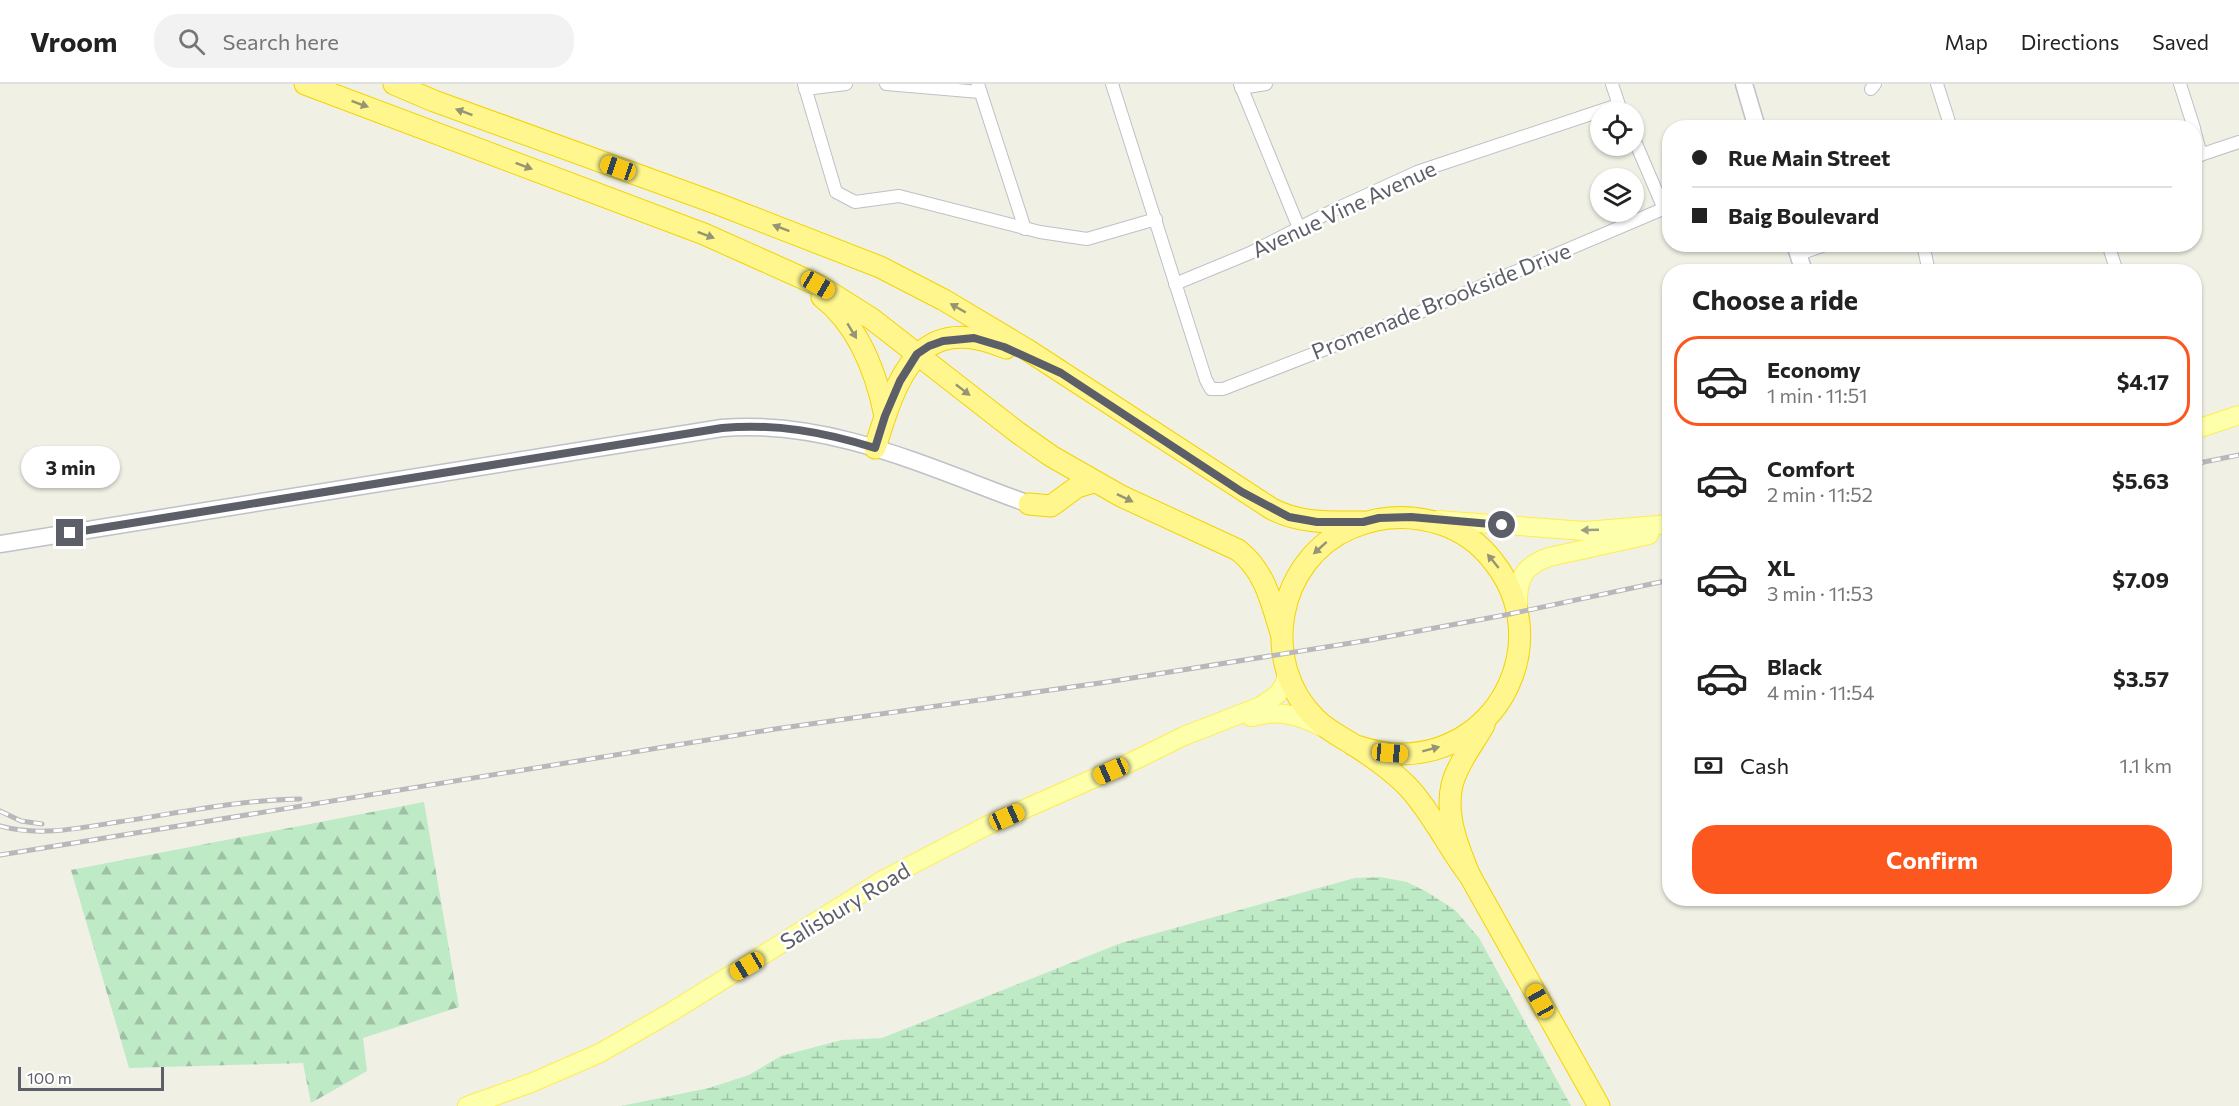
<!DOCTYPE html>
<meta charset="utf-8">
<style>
:root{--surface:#fff;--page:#f2f2f2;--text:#222;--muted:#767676;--line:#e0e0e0;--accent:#fc571f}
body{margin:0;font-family:Commissioner,sans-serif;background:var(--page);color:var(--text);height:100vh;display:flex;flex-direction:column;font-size:22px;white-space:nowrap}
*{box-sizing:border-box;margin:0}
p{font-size:20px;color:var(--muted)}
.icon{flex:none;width:33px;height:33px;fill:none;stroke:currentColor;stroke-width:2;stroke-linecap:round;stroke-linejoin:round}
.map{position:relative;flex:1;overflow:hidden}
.sheet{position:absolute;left:1662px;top:180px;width:540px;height:642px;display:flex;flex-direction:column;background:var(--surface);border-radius:24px;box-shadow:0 2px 4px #0004}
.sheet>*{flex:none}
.banner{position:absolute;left:1662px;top:36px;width:540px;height:132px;border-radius:24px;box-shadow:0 2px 4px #0004;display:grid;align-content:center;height:132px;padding:0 30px;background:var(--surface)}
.tools{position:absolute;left:1590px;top:18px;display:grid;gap:12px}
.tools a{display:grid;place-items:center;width:54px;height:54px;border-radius:50%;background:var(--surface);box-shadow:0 2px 4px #0004;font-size:30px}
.scale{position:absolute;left:18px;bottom:15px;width:146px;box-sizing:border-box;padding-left:6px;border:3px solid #5c5f67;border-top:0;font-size:16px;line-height:21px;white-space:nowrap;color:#5c5f67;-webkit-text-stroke:4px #fff;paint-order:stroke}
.end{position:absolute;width:27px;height:27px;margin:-14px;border:8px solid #5c5f67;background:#fff;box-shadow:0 0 0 3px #fff}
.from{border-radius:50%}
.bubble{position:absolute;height:42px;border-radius:21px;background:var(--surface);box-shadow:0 2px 4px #0004;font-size:20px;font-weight:700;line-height:42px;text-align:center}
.car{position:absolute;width:18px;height:36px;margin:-18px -9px;border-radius:8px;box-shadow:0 0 4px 2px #0007;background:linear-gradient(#f5c518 24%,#345 0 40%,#f5c518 0 76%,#345 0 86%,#f5c518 0)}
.banner b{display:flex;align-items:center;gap:21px;height:57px;font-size:22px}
.banner b+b{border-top:2px solid var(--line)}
.banner i{width:15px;height:15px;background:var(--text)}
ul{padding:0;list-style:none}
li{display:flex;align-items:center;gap:18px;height:90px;margin:0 12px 9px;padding:0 18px;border:3px solid transparent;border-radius:24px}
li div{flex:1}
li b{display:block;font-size:22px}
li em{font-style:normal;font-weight:700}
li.selected{border-color:var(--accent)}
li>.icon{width:54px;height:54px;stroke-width:1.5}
h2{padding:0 30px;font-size:27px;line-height:72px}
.pay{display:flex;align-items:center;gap:15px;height:66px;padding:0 30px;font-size:22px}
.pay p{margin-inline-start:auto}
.cta{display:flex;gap:12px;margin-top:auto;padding:12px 30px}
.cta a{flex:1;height:69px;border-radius:24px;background:var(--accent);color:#fff;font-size:24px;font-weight:700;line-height:69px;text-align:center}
header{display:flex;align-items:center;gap:36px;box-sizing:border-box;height:84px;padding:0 30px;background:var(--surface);border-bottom:2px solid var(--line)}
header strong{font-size:28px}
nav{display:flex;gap:33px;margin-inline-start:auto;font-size:21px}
.search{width:420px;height:54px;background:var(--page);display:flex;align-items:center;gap:15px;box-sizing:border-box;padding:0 21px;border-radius:24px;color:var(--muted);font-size:22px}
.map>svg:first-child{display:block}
.forest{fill:url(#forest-firs)}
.wetland{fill:url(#wetland-marsh)}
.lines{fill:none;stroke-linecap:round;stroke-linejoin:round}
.street-casing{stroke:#bec0c7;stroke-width:14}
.secondary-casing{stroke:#bfc1c9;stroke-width:19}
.primary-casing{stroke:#ffed4f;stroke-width:20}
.highway-casing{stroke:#f5d300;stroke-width:23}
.street{stroke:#fff;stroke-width:12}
.secondary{stroke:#fff;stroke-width:16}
.primary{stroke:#feffab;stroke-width:18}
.highway{stroke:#fff68d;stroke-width:21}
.rail-casing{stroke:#b8b8ba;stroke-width:5}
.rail{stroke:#fff;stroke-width:3;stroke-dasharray:9;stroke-linecap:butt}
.oneway{fill:#959474}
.oneway2{fill:#9d9f82}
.route{stroke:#5c5f67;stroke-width:8}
.labels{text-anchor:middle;stroke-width:5;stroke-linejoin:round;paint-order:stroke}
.street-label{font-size:22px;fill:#5c5f67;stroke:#fff}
</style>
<header>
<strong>Vroom</strong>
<div class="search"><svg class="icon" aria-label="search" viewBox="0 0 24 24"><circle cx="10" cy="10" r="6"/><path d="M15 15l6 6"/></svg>Search here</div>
<nav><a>Map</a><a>Directions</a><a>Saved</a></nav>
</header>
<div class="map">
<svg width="2239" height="1022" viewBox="0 0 2239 1022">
<defs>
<pattern id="forest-firs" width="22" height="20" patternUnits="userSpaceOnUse" patternTransform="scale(1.5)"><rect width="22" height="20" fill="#beeac6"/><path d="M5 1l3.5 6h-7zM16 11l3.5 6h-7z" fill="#9ec1a5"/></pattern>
<pattern id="wetland-marsh" width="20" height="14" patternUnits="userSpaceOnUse" patternTransform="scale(1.5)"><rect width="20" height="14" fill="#beeac6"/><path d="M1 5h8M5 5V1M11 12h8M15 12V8" fill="none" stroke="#9ec1a5"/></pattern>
</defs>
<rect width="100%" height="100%" fill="#f0f0e4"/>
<!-- forest -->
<polygon class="forest" points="424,718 459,923 363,954 367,987 311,1019 303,979 129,984 71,786"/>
<!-- wetland -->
<polygon class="wetland" points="1380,793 1407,798 1427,808 1455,826 1479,854 1571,1022 621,1022 709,1004 749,991 781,972 842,956 882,954 1121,859 1355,794"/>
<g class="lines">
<!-- street casing -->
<g class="street-casing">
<g id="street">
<polyline points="804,0 836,108 855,118 899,112 1040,148 1087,155 1156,135"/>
<polyline points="886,0 980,8"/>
<polyline points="978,0 1025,145"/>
<polyline points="1112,0 1206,296 1211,305 1223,305 1418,229 1670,122"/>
<polyline points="1240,0 1299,144"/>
<polyline points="1612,0 1621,27"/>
<polyline points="1937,0 1951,44"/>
<polyline points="2180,0 2194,44"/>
<polyline points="1241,4 1266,0"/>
<polyline points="805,5 846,0"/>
<polyline points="1871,5 1875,0"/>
<polyline points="2194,45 2201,71"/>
<polyline points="1634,55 1664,125"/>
<polyline points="2194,73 2239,58"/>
<polyline points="1923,160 1929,188"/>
<polyline points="2108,160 2117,188"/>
<polyline points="1799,170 1828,160"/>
<polyline points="1175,200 1250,169 1336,125 1417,88 1618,21"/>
</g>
</g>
<!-- secondary casing -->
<g class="secondary-casing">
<g id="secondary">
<polyline points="1744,0 1757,44"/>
<polyline points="1795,160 1804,188"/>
<path d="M0 460 722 344C830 335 929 384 1029 420"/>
</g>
</g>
<!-- primary casing -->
<g class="primary-casing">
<g id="primary">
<polyline points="2194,346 2239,331"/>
<polyline points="1438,436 1585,447 1670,440"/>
<path d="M1518 525C1517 496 1521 483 1549 473L1649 451"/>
<path d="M1251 633C1277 626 1298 630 1322 643"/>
<polyline points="467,1022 531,999 600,969 673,927 883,796 986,742 1131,678 1184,652 1261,622 1278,610 1285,599 1287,589"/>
</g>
</g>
<!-- highway casing -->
<g class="highway-casing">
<g id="highway">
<path d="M305 0 704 150 818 201 872 235 1017 348 1051 372 1121 412 1238 466C1265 487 1271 517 1281 549"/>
<path d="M394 0 434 17 718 120 880 183 944 216 1026 265 1272 425C1301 440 1331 438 1363 438"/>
<path d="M822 213C858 241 876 288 885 332"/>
<path d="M875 364C896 296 917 226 1006 264"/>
<polyline points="1029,420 1051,422 1077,403 1094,398"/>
<path d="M1484 641C1476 655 1465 670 1458 685 1440 719 1456 759 1470 792L1599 1022"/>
<path d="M1353 661C1369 666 1386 671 1403 670 1502 668 1555 554 1493 477 1480 460 1462 447 1441 440 1410 430 1381 431 1351 444 1277 475 1258 579 1316 635 1327 646 1341 653 1354 661 1374 674 1393 687 1409 704 1433 730 1448 764 1470 792"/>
</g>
</g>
<!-- street -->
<use href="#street" class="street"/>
<!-- secondary -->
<use href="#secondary" class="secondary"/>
<!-- primary -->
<use href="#primary" class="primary"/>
<!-- highway -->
<use href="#highway" class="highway"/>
<!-- rail casing -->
<g class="rail-casing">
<g id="rail">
<polyline points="2194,380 2239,371"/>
<polyline points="0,727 21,737 42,740"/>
<path d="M0 742C39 753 80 744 118 738 179 729 239 716 300 715"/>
<polyline points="0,771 775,645 1107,598 1370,556 1505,531 1670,496"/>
</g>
</g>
<!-- rail -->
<use href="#rail" class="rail"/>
</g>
<!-- one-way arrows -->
<defs><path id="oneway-solid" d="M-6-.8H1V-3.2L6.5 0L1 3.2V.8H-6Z" transform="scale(1.5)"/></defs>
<g class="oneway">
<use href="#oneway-solid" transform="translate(360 20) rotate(20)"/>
<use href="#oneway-solid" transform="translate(464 28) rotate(-160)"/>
<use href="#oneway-solid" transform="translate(524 82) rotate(21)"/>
<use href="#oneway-solid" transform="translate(781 144) rotate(-159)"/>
<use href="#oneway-solid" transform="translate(706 151) rotate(21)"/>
<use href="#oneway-solid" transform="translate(958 224) rotate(-150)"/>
<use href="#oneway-solid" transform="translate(852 247) rotate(59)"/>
<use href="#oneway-solid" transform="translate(963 306) rotate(38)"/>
<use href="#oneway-solid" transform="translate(1125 414) rotate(26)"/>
<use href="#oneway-solid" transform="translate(1320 464) rotate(138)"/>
<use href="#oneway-solid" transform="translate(1493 477) rotate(-129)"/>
<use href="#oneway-solid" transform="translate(1431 665) rotate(-15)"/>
</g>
<use class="oneway2" href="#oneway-solid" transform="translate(1590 446) rotate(178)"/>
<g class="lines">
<!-- route -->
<path class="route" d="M70 449 722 344C775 339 824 348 875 364L885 332 900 297 917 270 929 262 943 257 974 254 1004 263 1061 289 1242 408 1289 433 1317 438H1363L1379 434 1411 433 1502 441"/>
</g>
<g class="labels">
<!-- street labels -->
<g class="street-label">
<text transform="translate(1344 125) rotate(-25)" y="8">Avenue Vine Avenue</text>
<text transform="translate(1441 217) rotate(-22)" y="8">Promenade Brookside Drive</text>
<text transform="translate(845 822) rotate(-31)" y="8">Salisbury Road</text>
</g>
</g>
</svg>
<div class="tools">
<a><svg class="icon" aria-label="locate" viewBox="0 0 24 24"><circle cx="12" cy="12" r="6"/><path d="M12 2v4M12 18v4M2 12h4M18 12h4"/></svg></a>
<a><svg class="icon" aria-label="layers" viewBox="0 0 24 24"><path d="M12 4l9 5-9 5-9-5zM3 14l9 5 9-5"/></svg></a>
</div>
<div class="scale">100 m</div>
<i class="end from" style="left:1502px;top:441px"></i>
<i class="end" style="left:70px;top:449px"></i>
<div class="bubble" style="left:21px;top:362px;width:99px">3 min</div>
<i class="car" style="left:618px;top:84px;rotate:289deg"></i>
<i class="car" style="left:818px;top:201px;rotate:120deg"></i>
<i class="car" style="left:1390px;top:669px;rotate:95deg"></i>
<i class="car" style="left:1111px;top:687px;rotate:246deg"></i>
<i class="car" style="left:1007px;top:733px;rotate:66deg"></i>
<i class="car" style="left:747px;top:882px;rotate:239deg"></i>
<i class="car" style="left:1540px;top:917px;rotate:331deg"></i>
<div class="banner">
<b><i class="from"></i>Rue Main Street</b>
<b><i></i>Baig Boulevard</b>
</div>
<section class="sheet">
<h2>Choose a ride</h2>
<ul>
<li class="selected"><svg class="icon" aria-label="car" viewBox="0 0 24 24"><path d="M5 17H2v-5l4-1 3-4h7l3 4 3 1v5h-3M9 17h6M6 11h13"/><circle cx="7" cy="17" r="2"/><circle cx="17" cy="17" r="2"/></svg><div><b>Economy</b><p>1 min · 11:51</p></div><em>$4.17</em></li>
<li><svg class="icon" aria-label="car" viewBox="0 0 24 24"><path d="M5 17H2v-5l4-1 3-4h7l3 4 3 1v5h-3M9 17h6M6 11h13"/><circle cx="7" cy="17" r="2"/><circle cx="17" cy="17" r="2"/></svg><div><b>Comfort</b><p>2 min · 11:52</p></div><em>$5.63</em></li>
<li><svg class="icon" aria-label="car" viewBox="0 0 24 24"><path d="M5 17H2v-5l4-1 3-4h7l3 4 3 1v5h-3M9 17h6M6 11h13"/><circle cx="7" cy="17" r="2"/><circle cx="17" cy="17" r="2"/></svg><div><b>XL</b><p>3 min · 11:53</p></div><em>$7.09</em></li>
<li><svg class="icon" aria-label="car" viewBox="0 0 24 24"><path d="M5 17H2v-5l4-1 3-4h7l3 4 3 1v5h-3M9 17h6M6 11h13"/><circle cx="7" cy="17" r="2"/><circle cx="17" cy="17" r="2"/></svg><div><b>Black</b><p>4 min · 11:54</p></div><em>$3.57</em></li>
</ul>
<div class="pay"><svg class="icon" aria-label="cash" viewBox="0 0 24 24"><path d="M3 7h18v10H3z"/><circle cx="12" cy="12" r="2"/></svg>Cash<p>1.1 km</p></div>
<div class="cta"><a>Confirm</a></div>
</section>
</div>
